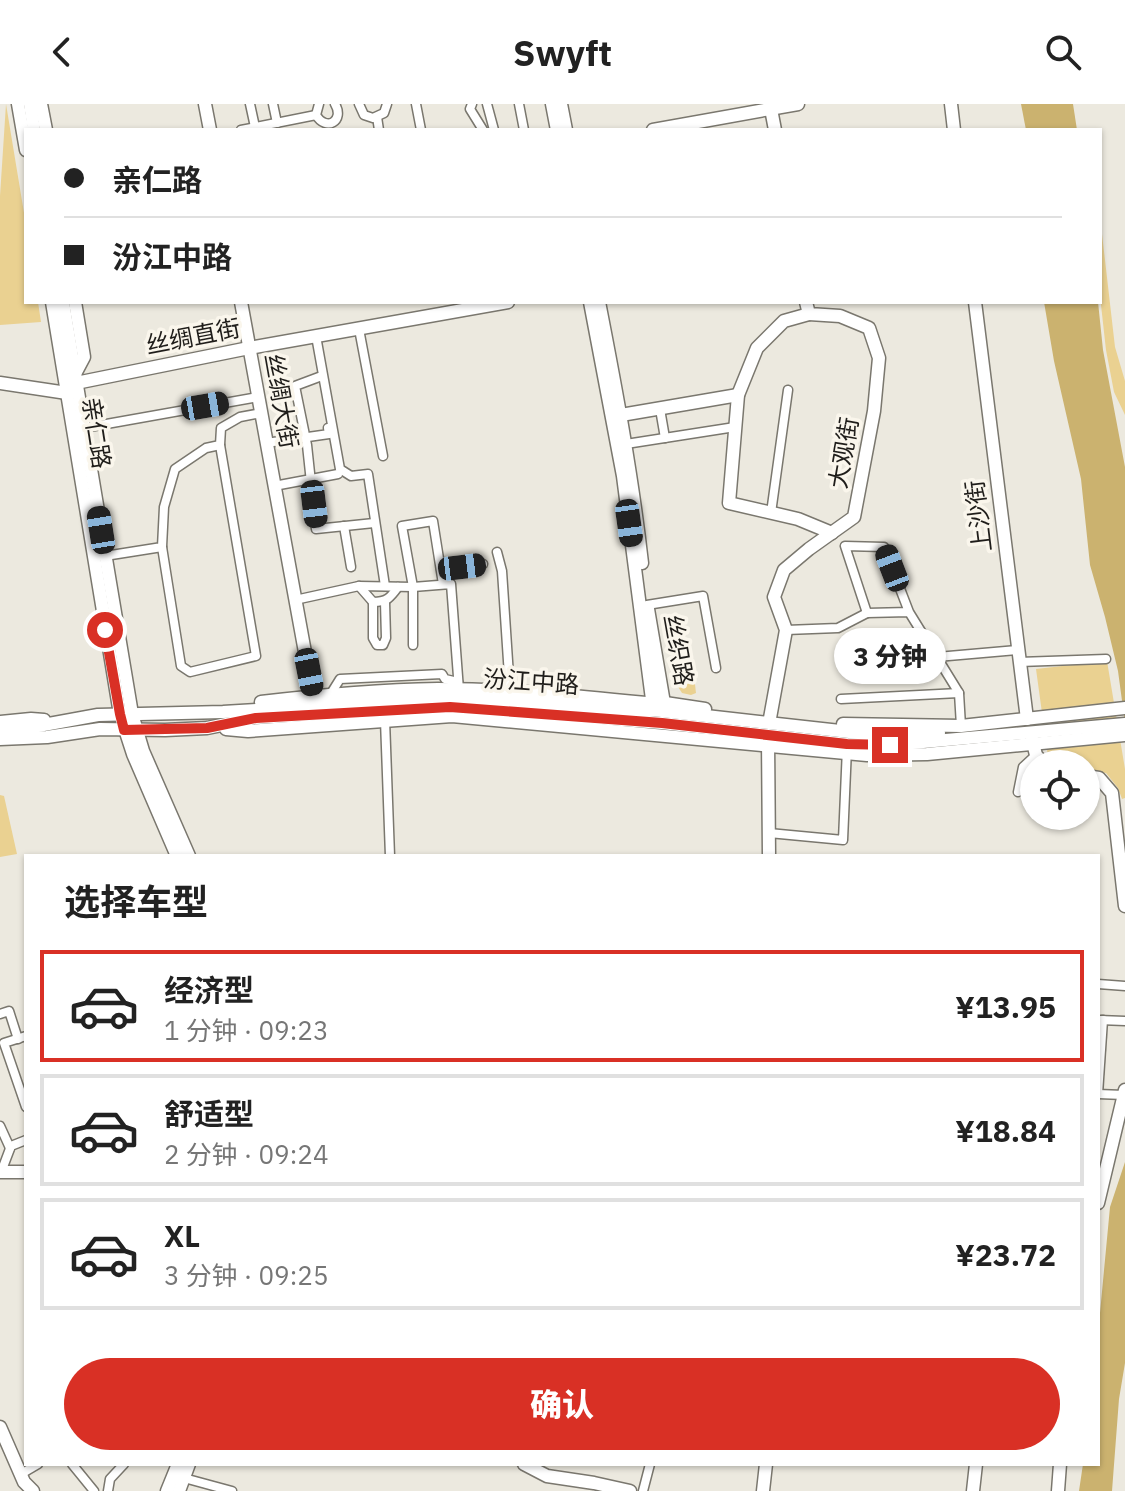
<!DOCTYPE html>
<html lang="zh">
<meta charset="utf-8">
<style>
:root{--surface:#fff;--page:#f6f6f6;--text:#222;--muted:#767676;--line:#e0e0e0;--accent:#d93025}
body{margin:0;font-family:"IBM Plex Sans","Noto Sans SC",sans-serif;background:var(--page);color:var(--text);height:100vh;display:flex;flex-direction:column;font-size:30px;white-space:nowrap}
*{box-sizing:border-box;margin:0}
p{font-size:26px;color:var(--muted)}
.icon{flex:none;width:44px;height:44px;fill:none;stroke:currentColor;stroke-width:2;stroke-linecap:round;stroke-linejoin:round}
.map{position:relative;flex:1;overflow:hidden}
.details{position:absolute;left:24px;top:750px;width:1076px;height:612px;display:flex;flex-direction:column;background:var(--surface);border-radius:0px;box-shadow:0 2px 6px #0004}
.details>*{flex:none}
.hud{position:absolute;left:24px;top:24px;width:1078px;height:176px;border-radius:0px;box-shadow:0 2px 6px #0004;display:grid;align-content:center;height:176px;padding:0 40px;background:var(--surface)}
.buttons{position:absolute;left:1020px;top:646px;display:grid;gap:16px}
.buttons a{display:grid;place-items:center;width:80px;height:80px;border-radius:50%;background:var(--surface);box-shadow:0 2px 6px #0004;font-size:40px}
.end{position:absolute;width:36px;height:36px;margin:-18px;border:10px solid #d93025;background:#fff;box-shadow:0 0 0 4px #fff}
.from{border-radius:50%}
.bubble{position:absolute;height:56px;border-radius:28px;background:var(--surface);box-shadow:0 2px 6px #0004;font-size:26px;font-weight:800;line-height:56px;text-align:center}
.car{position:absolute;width:24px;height:48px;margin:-24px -12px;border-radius:10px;box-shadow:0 0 6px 2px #0007;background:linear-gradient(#222 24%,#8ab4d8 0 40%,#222 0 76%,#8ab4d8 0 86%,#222 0)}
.hud b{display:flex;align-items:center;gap:28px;height:76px;font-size:30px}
.hud b+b{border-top:2px solid var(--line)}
.hud i{width:20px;height:20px;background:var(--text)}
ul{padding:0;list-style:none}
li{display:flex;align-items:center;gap:24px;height:112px;margin:0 16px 12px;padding:0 24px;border:4px solid var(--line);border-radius:0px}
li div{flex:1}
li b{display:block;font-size:30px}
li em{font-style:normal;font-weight:800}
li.selected{border-color:var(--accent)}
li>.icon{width:72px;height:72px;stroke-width:1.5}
h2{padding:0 40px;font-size:36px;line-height:96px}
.cta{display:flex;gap:16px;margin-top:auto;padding:16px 40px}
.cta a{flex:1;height:92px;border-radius:48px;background:var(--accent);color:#fff;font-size:32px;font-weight:800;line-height:92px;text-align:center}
header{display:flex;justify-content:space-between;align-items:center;height:104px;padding:0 40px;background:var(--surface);font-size:36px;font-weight:800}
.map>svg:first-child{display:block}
.green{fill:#ead191}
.water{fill:#cbb26f}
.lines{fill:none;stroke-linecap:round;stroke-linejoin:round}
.street-casing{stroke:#7a776e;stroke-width:11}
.secondary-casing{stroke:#7a776e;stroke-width:15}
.street{stroke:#fff;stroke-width:8}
.secondary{stroke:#fff;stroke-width:12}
.route{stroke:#d93025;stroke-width:10}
.labels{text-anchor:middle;stroke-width:7;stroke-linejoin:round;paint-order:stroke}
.street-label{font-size:24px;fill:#1f1d1a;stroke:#faf6ec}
</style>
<header><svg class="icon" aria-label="back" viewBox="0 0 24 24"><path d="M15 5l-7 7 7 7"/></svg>Swyft<svg class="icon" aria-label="search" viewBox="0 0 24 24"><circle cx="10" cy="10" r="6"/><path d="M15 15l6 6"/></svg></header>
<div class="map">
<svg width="1125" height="1387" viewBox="0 0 1125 1387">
<rect width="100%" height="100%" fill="#ece9df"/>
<!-- green -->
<g class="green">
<polygon points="6,0 26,121 26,198 38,198 41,218 0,221 0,92"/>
<polygon points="1100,130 1102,130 1115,243 1125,277 1125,311 1114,288 1106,246 1100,192"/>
<polygon points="670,555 694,572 696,589 691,591 682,589 675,578"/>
<polygon points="1107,557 1125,665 1125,694 1122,695 1118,684 1106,669 1086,667 1086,660 1049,660 1036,565"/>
<polygon points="0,691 4,692 17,750 0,753"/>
</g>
<!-- water -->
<g class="water">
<polygon points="1021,0 1073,0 1077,26 1026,26"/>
<polygon points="1044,198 1098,198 1103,246 1125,363 1125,619 1118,567 1105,513 1090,461 1081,375 1054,257"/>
<polygon points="1125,1058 1125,1259 1119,1295 1112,1387 1079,1387 1083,1360 1098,1360 1098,1230 1110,1103"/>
</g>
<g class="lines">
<!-- street casing -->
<g class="street-casing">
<g id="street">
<polyline points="250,0 255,23"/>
<polyline points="273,0 277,19"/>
<path d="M319 0 316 11C326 28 345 17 335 0"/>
<polyline points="359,0 364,11 373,14 384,9 387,0"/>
<polyline points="416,0 421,26"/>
<polyline points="472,0 470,5 483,26"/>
<polyline points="487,0 494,26"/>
<polyline points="519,0 524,26"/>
<polyline points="377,13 379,26"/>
<polyline points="241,26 316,11"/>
<polyline points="359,225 383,352"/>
<polyline points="316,232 340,365 351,372 368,370 385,482"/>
<polyline points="319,273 295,282 307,341 316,425 374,419"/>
<polyline points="660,305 665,334"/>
<polyline points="84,324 258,293"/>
<polyline points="266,339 329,330 328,324"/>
<polyline points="626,340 735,323"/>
<polyline points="274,382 338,370"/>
<polyline points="771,409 788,286"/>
<polyline points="344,422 351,463"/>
<polyline points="162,443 181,562 190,568 256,552 220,341"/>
<polyline points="497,448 502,467 510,587"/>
<polyline points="105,452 162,443 164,403 175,365 206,344 220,341 221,324 240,313 261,309"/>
<polyline points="441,465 483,460"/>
<path d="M359 482 373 498C387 498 390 494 398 483"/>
<polyline points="295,496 359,482 413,483 451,480 459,586"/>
<polyline points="373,498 373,534 377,541 383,541 386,534 385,498"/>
<polyline points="647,501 703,492 716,564"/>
<polyline points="909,508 867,509 845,442 884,443 909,508 959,589 961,622"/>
<polyline points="786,526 838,524 867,509"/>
<polyline points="413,541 413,483 402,422 433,417 443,480"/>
<polyline points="937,553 1017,546"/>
<polyline points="1019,558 1106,555"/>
<polyline points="330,591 340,575 442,570 445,575 458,578"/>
<polyline points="841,595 959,589"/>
<polyline points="385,616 390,752"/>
<polyline points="1018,688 1023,663 1036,651"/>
<polyline points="769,729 843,736 847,644"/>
<polyline points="1098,880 1125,882"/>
<polyline points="0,910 9,907 18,935"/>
<polyline points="1099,916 1125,917"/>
<polyline points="26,932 4,939 26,1003"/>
<polyline points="1098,990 1103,916"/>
<polyline points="1098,990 1124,991"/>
<polyline points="0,1022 10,1044"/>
<polyline points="3,1063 11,1042 26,1036"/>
<polyline points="72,1360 94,1387"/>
<polyline points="21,1370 38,1360"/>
<polyline points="184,1374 232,1387"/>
<polyline points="108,1387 110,1375 124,1360"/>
<polyline points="643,1387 650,1360"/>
</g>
</g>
<!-- secondary casing -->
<g class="secondary-casing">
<g id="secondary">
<polyline points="18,0 26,46"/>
<polyline points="30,0 34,26"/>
<polyline points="41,0 46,26"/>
<polyline points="205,0 210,26"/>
<polyline points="552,0 557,26"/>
<polyline points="561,0 566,26"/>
<polyline points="951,0 954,26"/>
<polyline points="771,5 775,26"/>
<polyline points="653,26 798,0"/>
<polyline points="52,198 120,610 133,650 177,752"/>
<polyline points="63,198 132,610 143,647 189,752"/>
<polyline points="241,198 313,592"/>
<polyline points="590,198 623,372 653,603"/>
<path d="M599 198C616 285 632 371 642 459"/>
<polyline points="975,198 1027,615"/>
<polyline points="809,210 784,217 757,244 738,291 729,399 798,415 832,429"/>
<polyline points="75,270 84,253 75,198"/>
<polyline points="0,279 67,289"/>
<polyline points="76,279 249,244 508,198"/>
<polyline points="621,311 738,291"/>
<polyline points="648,505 665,605"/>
<path d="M261 598C320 591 379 586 438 585 507 585 577 592 646 599H665L705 605"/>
<polyline points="770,614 786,526 774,493 784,466 809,445 854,413 874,307 877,275 879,254 869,224 840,212 809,210 806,198"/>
<polyline points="0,618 31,615 44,616"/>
<polyline points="843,620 961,622 1125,604"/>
<polyline points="226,625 248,627 452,612 867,651 927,650 1125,631"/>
<polyline points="0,627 27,624 98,611 223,608 448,594 645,607 653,606 876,631 939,629"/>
<polyline points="0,635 47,633 100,625 165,626 207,624 256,614 450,603 662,619 847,640 890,641 1125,620"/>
<polyline points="768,635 769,752"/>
<polyline points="1032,635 1036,651 1044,660"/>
<polyline points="1086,672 1099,674 1112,689 1125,802"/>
<polyline points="0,1068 26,1068"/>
<polyline points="1098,1099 1125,986"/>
<polyline points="0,1323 24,1378 33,1387"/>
<polyline points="524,1360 547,1372 594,1379 630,1387"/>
<polyline points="167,1387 178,1360"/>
<polyline points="179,1387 189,1360"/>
<polyline points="763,1387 766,1360"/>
<polyline points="973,1387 976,1360"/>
<polyline points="1058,1387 1060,1360"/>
</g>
</g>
<!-- street -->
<use href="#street" class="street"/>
<!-- secondary -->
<use href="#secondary" class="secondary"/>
</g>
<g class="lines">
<!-- route -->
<polyline class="route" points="105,526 120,610 124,626 207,624 256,614 450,603 662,619 847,640 890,641"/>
</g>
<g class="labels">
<!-- street labels -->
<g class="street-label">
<text transform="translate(193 233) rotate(-11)" y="8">丝绸直街</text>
<text transform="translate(281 297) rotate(80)" y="8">丝绸大街</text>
<text transform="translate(96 329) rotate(81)" y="8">亲仁路</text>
<text transform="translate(844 349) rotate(-80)" y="8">大观街</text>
<text transform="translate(979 412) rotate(-97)" y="8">上沙街</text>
<text transform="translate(678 546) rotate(80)" y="8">丝织路</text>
<text transform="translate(531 578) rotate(4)" y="8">汾江中路</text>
</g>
</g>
</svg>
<div class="buttons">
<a><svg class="icon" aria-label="locate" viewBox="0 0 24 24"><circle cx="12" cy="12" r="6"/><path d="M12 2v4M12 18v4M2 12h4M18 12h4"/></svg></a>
</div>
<i class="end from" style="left:105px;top:526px"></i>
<i class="end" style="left:890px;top:641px"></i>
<div class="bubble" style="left:834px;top:524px;width:112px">3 分钟</div>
<i class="car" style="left:205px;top:302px;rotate:80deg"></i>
<i class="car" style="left:314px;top:400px;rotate:173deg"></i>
<i class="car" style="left:629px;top:419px;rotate:172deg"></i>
<i class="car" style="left:101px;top:426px;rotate:351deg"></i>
<i class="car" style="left:462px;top:463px;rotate:83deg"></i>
<i class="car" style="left:892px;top:464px;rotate:339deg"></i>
<i class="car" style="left:309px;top:568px;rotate:169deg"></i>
<div class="hud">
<b><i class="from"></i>亲仁路</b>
<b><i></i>汾江中路</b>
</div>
<section class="details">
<h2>选择车型</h2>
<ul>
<li class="selected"><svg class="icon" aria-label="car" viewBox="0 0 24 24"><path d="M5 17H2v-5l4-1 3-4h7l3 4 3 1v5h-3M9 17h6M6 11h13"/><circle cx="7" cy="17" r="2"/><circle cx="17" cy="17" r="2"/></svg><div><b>经济型</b><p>1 分钟 · 09:23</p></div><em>¥13.95</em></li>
<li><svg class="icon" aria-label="car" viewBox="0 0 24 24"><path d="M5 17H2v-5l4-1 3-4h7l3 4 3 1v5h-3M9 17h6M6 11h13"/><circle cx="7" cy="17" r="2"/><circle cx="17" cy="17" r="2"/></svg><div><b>舒适型</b><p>2 分钟 · 09:24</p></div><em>¥18.84</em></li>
<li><svg class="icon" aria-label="car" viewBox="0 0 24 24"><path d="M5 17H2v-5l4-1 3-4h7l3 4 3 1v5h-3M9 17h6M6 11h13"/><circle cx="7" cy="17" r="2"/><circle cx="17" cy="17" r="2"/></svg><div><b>XL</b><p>3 分钟 · 09:25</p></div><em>¥23.72</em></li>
</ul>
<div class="cta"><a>确认</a></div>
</section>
</div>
